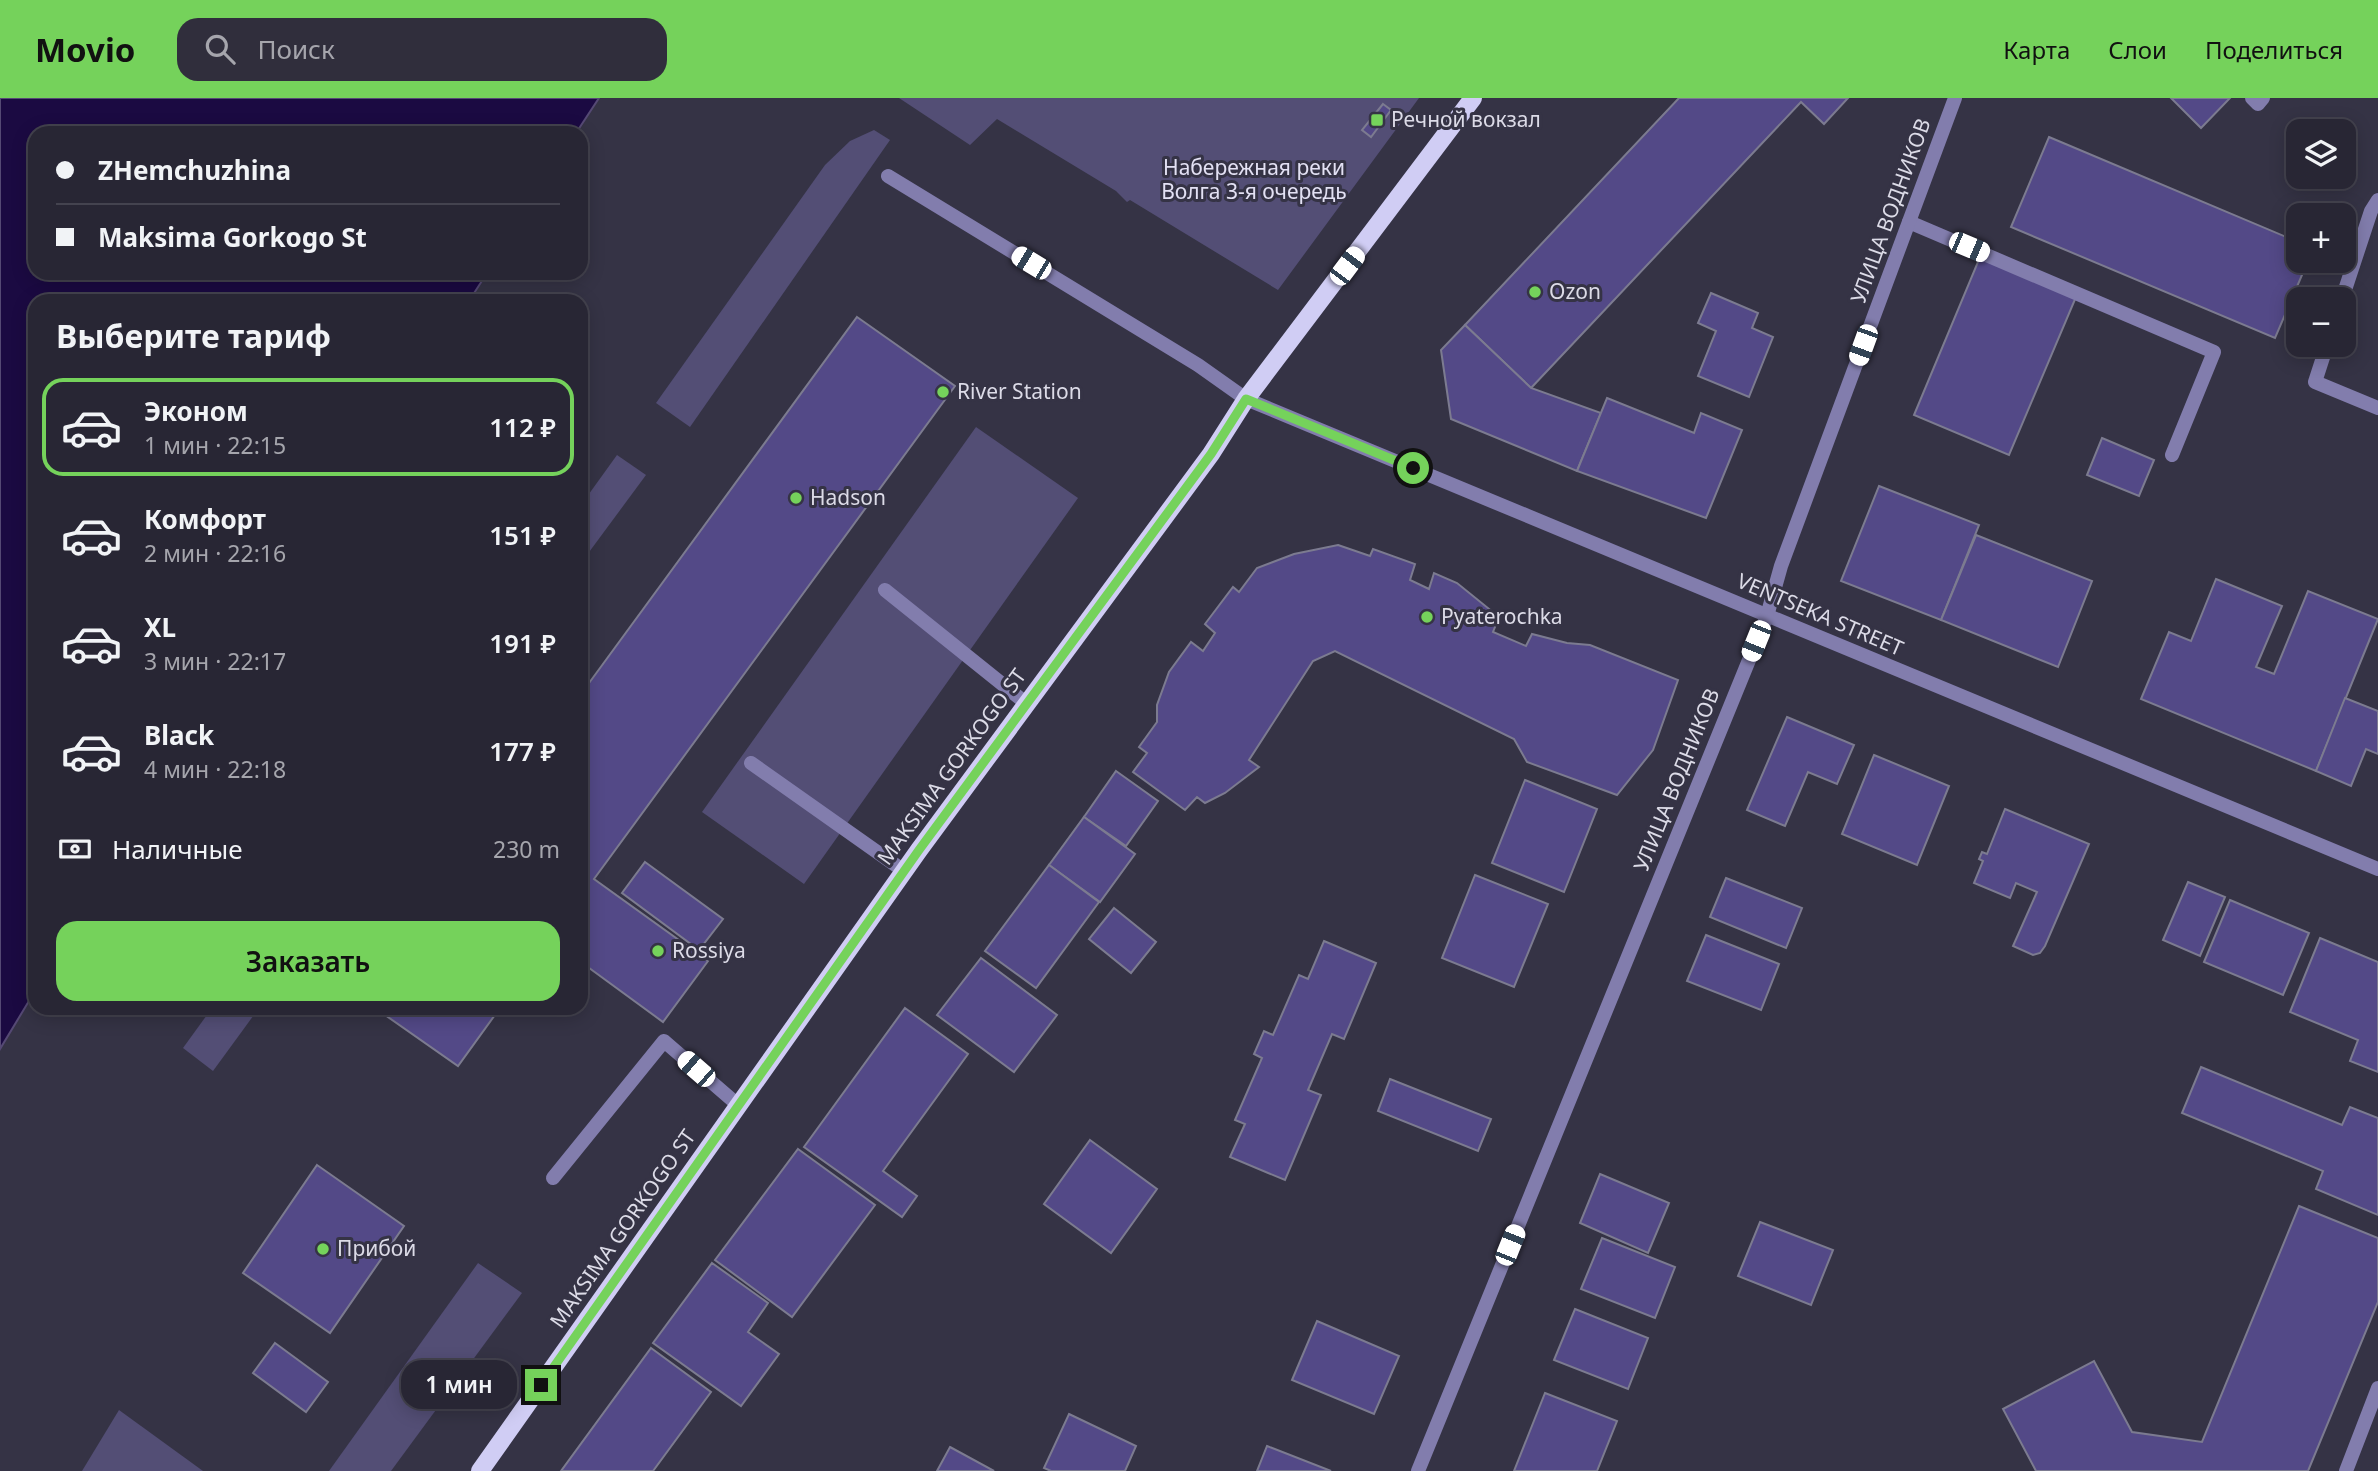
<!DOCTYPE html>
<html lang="ru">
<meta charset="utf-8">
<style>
:root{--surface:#282634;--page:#302e3c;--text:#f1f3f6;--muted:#a5a5ac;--line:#44434f;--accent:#75d25b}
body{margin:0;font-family:"Noto Sans",sans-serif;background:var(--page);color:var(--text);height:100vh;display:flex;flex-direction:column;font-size:26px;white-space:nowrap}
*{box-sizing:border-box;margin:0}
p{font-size:23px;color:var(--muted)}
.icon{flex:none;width:38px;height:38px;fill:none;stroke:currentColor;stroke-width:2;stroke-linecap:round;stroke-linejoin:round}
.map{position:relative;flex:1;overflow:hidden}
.drawer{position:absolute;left:28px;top:196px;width:560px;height:721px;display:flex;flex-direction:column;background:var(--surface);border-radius:21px;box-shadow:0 4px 18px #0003,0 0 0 2px var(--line)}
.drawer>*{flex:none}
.top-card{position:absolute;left:28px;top:28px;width:560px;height:154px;border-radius:21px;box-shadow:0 4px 18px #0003,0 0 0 2px var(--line);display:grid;align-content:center;height:154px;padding:0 28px;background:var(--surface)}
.fabs{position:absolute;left:2286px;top:21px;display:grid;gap:14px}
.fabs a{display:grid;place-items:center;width:70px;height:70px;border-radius:14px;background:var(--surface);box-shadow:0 4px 18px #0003,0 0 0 2px var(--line);font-size:35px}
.end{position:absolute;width:32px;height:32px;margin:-16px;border:9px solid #75d25b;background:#111;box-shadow:0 0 0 4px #111}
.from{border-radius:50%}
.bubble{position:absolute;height:49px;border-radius:21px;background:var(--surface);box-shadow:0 4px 18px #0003,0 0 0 2px var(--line);font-size:23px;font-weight:600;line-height:49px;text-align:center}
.car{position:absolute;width:21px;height:42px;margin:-21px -10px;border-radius:9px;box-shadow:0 0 5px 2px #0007;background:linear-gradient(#fff 24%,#345 0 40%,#fff 0 76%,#345 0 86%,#fff 0)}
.top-card b{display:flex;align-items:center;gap:24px;height:66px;font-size:26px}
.top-card b+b{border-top:2px solid var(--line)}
.top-card i{width:18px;height:18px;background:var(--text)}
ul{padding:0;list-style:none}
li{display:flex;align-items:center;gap:21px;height:98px;margin:0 14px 10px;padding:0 14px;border:4px solid transparent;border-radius:21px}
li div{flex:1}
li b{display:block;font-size:26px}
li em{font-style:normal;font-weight:600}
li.selected{border-color:var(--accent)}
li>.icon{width:63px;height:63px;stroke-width:1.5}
h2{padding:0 28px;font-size:32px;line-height:84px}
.pay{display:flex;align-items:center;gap:18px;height:77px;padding:0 28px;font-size:26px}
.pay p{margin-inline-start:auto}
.action{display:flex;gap:14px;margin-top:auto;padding:14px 28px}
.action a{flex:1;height:80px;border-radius:21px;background:var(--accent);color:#111;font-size:28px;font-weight:600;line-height:80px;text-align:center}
header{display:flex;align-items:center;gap:42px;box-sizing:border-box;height:98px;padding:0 35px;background:var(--accent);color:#111}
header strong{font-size:33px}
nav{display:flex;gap:38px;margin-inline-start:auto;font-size:24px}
.search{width:490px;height:63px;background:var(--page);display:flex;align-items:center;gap:18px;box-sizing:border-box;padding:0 24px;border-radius:21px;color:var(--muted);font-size:26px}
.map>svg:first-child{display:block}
.green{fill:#534e75}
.water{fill:#1b0a42;stroke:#554974;stroke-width:2}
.building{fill:#534987;stroke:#7c7b90;stroke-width:2}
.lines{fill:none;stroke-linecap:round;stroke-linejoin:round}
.service{stroke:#827dad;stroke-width:14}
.minor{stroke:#827dad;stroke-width:14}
.tertiary{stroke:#827dad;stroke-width:14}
.primary{stroke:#d0cdf4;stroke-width:18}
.route{stroke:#75d25b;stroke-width:9}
.poi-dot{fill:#75d25b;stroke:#353345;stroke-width:2.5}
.labels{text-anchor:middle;stroke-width:6;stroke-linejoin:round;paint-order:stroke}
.poi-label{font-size:21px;fill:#dcdbe7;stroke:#353345;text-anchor:start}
.park-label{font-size:21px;fill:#e3e1f4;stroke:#353345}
.street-label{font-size:21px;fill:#dcdbe7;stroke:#353345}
</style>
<header>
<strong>Movio</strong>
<div class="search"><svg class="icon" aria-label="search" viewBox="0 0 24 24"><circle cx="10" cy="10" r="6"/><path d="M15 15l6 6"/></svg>Поиск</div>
<nav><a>Карта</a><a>Слои</a><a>Поделиться</a></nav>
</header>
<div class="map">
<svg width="2378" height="1373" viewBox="0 0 2378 1373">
<rect width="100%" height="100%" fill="#353345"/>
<!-- green -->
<g class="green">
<polygon points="899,0 1419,0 1278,192 1130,102 1127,104 1116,93 997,21 970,47"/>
<polygon points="874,32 890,42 690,329 656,305 825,67 850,43"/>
<polygon points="976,329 1078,400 804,786 702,714"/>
<polygon points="617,357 646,377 581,465 581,407"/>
<polygon points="212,910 259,910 213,973 183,950"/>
<polygon points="478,1165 522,1195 391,1373 329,1373"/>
<polygon points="119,1312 203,1373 82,1373"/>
</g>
<!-- water -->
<polygon class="water" points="0,0 599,0 576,35 35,35 35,175 487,175 469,203 35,203 35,893 0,951"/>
<!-- building -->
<g class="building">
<polygon points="1679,0 1848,0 1824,26 1801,4 1531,290 1465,227"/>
<polygon points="2171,0 2230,0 2201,30"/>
<polygon points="1383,6 1391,12 1371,39 1362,32"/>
<polygon points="2049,39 2298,144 2298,163 2308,163 2275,240 2011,129"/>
<polygon points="1980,159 2076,199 2009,357 1914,317"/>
<polygon points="1711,195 1758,215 1752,230 1773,239 1749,299 1698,278 1716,233 1698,225"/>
<polygon points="857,219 955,288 594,781 708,863 663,924 581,864 581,596"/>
<polygon points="1465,227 1531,290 1601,315 1577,373 1451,321 1441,252"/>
<polygon points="1607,300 1694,335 1701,315 1742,332 1706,420 1577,373"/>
<polygon points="2102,340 2154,362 2139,398 2087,377"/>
<polygon points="1879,388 1979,427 1941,522 1841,483"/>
<polygon points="1976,437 2092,483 2058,569 1941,522"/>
<polygon points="1338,447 1370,458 1373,451 1415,466 1410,482 1429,491 1434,475 1457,485 1499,519 1493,534 1526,548 1532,536 1567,545 1590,547 1678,582 1653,652 1617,697 1527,664 1514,641 1335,553 1313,563 1249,662 1259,669 1225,695 1205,705 1197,699 1185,712 1133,674 1147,655 1139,649 1157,624 1157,607 1169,574 1191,544 1203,553 1215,535 1205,526 1233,489 1239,494 1257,470 1294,456"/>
<polygon points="2216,481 2282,508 2256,569 2274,576 2308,493 2378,521 2316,673 2141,601 2169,534 2191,543"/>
<polygon points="2345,600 2378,613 2378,656 2366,651 2351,688 2316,673"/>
<polygon points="1787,619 1854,647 1837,686 1808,674 1785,728 1747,712"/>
<polygon points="1874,657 1949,688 1917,767 1842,736"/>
<polygon points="1116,673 1158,703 1126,748 1084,719"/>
<polygon points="1525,682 1597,711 1564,794 1492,765"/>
<polygon points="2005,711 2089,746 2045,848 2040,855 2033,857 2013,848 2037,794 2016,785 2010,800 1974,785 1983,763 1979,761 1982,754 1987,756"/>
<polygon points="1084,719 1135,756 1100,804 1049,767"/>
<polygon points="645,764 723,821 699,852 622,795"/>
<polygon points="1049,767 1099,804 1036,890 985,853"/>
<polygon points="1475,777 1548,806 1514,889 1442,860"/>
<polygon points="1726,780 1802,810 1786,850 1710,819"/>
<polygon points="2188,784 2225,799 2200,858 2163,842"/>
<polygon points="2230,802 2309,835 2283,897 2204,864"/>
<polygon points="1114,810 1156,844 1131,875 1089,841"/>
<polygon points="1706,837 1779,866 1761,912 1687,883"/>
<polygon points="2320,840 2378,864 2378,974 2350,963 2358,942 2290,914"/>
<polygon points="1324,843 1376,865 1344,941 1332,936 1308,992 1321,997 1285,1082 1230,1059 1245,1026 1235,1022 1262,960 1254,956 1264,933 1273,937 1299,877 1308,881"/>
<polygon points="981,860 1057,917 1014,974 937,917"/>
<polygon points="375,910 500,910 458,968"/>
<polygon points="905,910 968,956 883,1073 917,1098 902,1119 804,1049"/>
<polygon points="2201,969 2342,1027 2350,1009 2378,1020 2378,1117 2316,1091 2323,1073 2182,1015"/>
<polygon points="1390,981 1491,1021 1478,1053 1378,1013"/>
<polygon points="1090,1042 1157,1091 1111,1155 1044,1106"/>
<polygon points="798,1051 875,1107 792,1219 715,1162"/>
<polygon points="317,1067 404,1128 330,1235 243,1175"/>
<polygon points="1600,1076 1669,1105 1648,1155 1580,1125"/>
<polygon points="2299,1108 2378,1140 2378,1204 2308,1373 2036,1373 2003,1311 2094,1263 2132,1334 2202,1344"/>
<polygon points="1760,1124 1833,1152 1811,1207 1738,1178"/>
<polygon points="1602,1140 1675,1169 1655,1220 1581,1191"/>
<polygon points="712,1165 768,1205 748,1234 779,1256 741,1308 653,1245"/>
<polygon points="1575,1211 1648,1240 1628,1291 1554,1262"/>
<polygon points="1317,1223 1399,1258 1374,1316 1292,1282"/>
<polygon points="275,1245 328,1284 306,1314 253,1275"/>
<polygon points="651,1250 711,1294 653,1373 561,1373"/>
<polygon points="1545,1295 1617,1323 1597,1373 1514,1373"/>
<polygon points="1069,1316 1136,1348 1125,1373 1051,1373 1044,1370"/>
<polygon points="1267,1348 1331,1373 1257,1373"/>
<polygon points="950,1349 994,1373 937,1373"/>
</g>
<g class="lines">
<!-- service -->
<g class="service">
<polyline points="2252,0 2258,6 2263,0"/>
<polyline points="888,78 1198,267 1246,301"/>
<polyline points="1909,124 2214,254 2172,357"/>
<polyline points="2342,201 2371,113 2378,102"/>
<polyline points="2327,247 2315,284 2378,310"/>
<polyline points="885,492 1027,606"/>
<polyline points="751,665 904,773"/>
<polyline points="553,1080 664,943 738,1007"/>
</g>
<!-- minor -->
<g class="minor">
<polyline points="1767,518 1781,468 1955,0"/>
<polyline points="2346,1373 2378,1290"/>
</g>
<!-- tertiary -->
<g class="tertiary">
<polyline points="1246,301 2378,771"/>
<polyline points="1418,1373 1767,518"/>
</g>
<!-- primary -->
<polyline class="primary" points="480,1373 919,752 1211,356 1246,301 1473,0"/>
</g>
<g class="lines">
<!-- route -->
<polyline class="route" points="541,1287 919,752 1211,356 1246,301 1413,370"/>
</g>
<!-- markers -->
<g class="poi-dot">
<rect x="1370" y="15" width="14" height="14" rx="3.5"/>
<circle cx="1535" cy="194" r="7"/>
<circle cx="943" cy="294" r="7"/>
<circle cx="796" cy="400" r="7"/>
<circle cx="1427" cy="519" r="7"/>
<circle cx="658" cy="853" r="7"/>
<circle cx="323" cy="1151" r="7"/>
</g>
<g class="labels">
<!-- poi labels -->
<g class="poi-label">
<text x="1391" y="29">Речной вокзал</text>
<text x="1549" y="201">Ozon</text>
<text x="957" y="301">River Station</text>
<text x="810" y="407">Hadson</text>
<text x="1441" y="526">Pyaterochka</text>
<text x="672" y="860">Rossiya</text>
<text x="337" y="1158">Прибой</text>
</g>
<!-- park labels -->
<g class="park-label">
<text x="1254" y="77">Набережная реки<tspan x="1254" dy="24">Волга 3-я очередь</tspan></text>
</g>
<!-- street labels -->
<g class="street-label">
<text transform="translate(1891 113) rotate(-70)" y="7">УЛИЦА ВОДНИКОВ</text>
<text transform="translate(1820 517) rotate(23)" y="7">VENTSEKA STREET</text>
<text transform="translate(952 669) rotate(-54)" y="7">MAKSIMA GORKOGO ST</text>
<text transform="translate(1677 682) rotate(-68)" y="7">УЛИЦА ВОДНИКОВ</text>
<text transform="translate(623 1131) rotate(-55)" y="7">MAKSIMA GORKOGO ST</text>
</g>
</g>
</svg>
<div class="fabs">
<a><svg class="icon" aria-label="layers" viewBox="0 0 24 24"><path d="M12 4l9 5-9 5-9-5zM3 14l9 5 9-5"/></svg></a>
<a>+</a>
<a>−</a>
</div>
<i class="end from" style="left:1413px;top:370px"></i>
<i class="end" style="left:541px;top:1287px"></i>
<div class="bubble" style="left:401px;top:1262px;width:116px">1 мин</div>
<i class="car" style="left:1969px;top:149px;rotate:113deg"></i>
<i class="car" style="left:1031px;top:165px;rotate:301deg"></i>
<i class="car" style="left:1347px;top:168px;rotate:37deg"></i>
<i class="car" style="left:1863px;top:247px;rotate:200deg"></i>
<i class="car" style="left:1756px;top:543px;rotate:202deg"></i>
<i class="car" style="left:696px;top:971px;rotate:311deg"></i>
<i class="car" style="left:1510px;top:1147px;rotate:22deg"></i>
<div class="top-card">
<b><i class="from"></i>ZHemchuzhina</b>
<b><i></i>Maksima Gorkogo St</b>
</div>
<section class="drawer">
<h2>Выберите тариф</h2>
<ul>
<li class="selected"><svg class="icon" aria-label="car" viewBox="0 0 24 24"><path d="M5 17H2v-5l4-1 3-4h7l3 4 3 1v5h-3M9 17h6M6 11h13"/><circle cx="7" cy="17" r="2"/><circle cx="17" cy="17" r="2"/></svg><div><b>Эконом</b><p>1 мин · 22:15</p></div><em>112 ₽</em></li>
<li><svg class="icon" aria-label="car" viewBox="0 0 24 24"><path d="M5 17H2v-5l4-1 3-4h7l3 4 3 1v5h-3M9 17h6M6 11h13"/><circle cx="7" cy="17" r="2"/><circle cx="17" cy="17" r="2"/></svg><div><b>Комфорт</b><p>2 мин · 22:16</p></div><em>151 ₽</em></li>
<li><svg class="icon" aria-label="car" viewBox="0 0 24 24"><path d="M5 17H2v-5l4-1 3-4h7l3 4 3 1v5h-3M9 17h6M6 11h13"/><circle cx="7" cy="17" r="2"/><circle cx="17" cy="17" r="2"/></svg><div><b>XL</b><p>3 мин · 22:17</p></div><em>191 ₽</em></li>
<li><svg class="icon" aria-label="car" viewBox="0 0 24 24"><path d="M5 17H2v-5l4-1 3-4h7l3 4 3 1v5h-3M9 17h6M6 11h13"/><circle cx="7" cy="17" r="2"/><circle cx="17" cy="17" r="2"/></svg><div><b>Black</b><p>4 мин · 22:18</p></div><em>177 ₽</em></li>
</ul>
<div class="pay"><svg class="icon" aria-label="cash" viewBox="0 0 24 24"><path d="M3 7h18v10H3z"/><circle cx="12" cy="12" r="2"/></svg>Наличные<p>230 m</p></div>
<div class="action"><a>Заказать</a></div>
</section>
</div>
